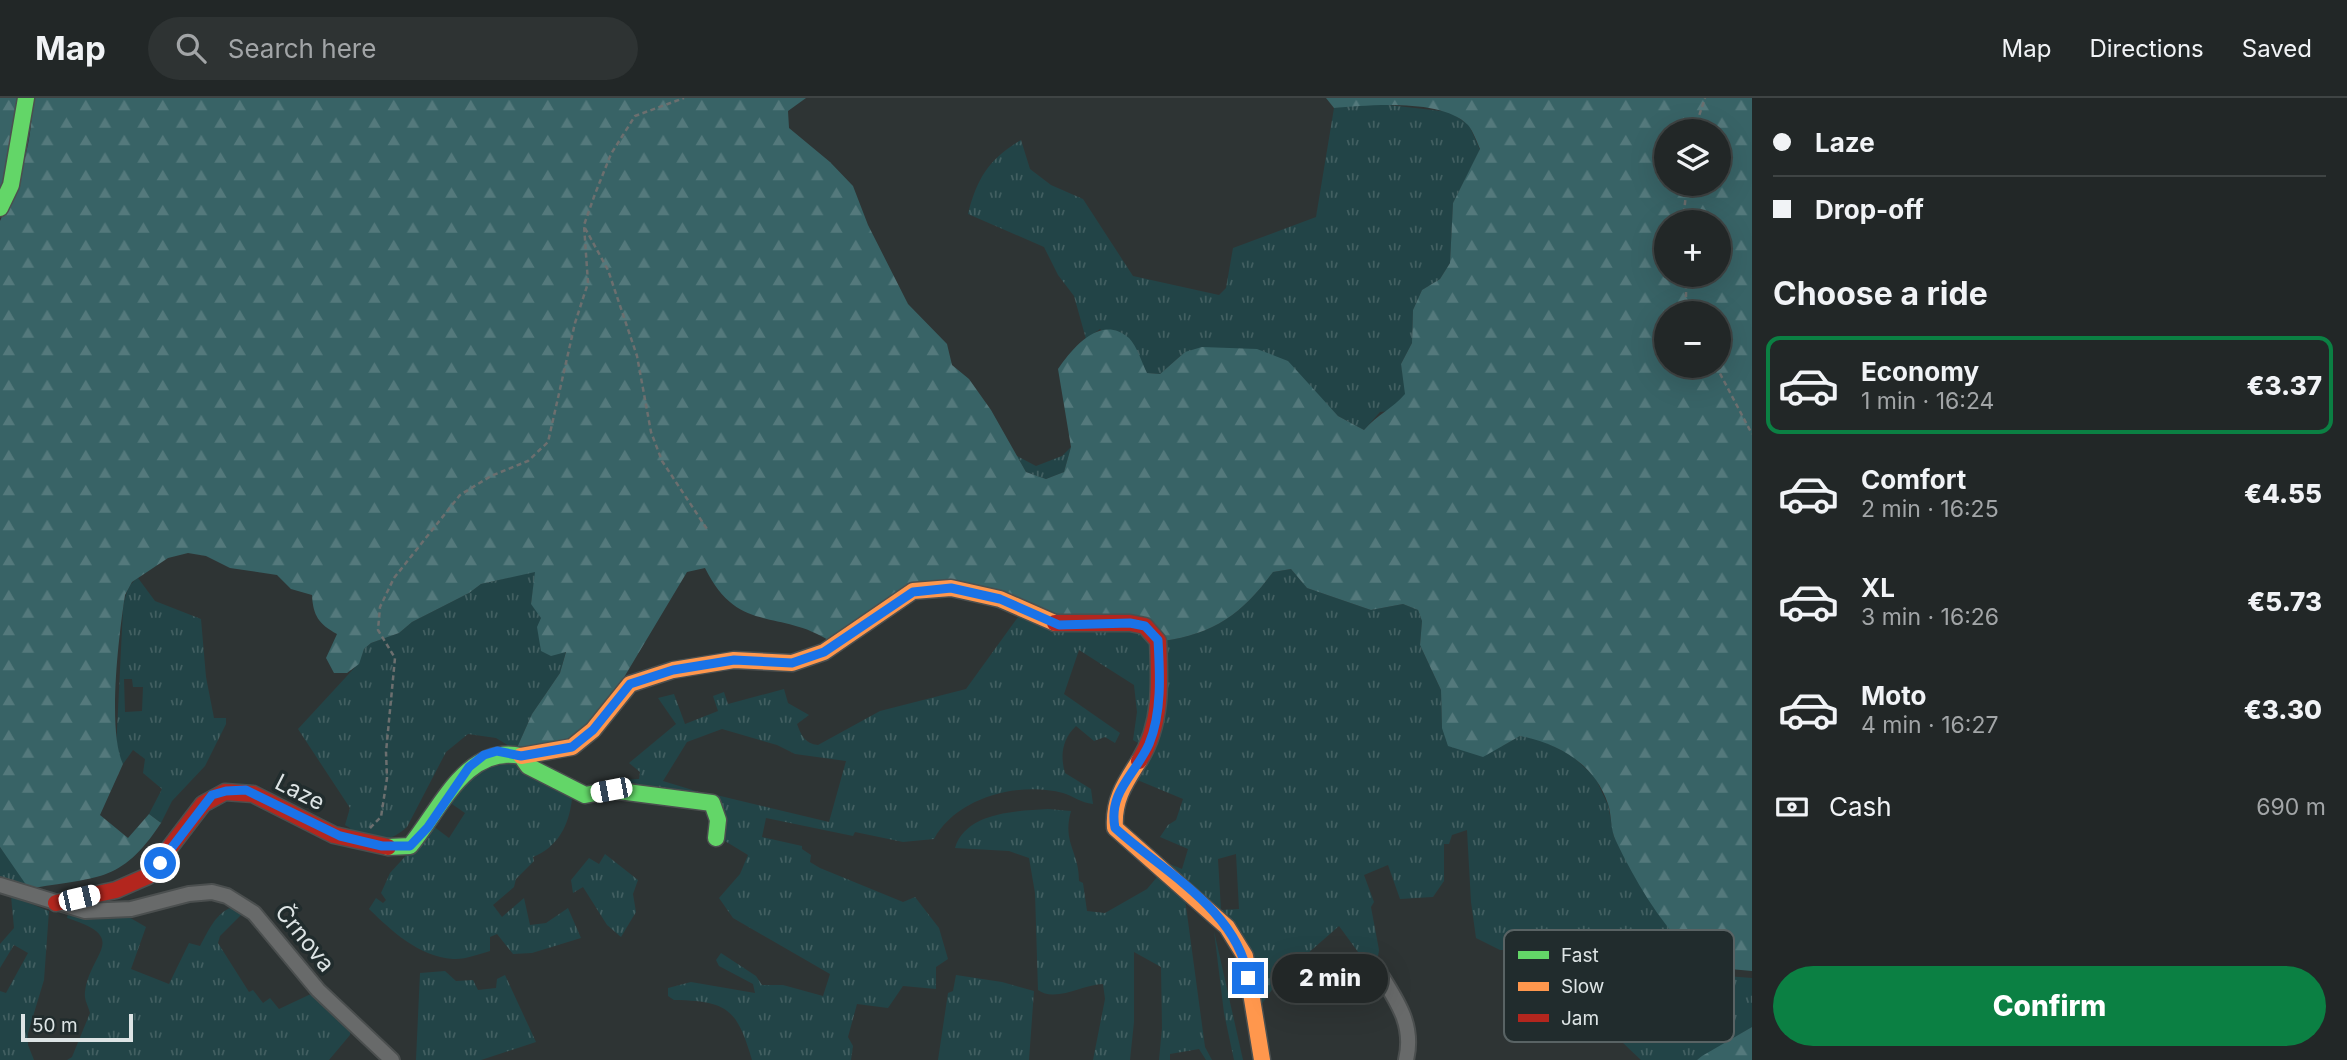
<!DOCTYPE html>
<meta charset="utf-8">
<style>
:root{--surface:#222727;--page:#2e3333;--text:#f1f3f6;--muted:#a2a5a7;--line:#3f4444;--accent:#0b8043}
body{margin:0;font-family:Inter,sans-serif;background:var(--page);color:var(--text);height:100vh;display:flex;flex-direction:column;font-size:26px;white-space:nowrap}
*{box-sizing:border-box;margin:0}
p{font-size:23px;color:var(--muted)}
.icon{flex:none;width:38px;height:38px;fill:none;stroke:currentColor;stroke-width:2;stroke-linecap:round;stroke-linejoin:round}
.map{position:relative;flex:1;overflow:hidden}
.side{display:flex;flex-direction:column;background:var(--surface);width:595px}
.side>*{flex:none}
.banner{display:grid;align-content:center;height:154px;padding:0 21px;background:var(--surface)}
.buttons{position:absolute;left:1654px;top:21px;display:grid;gap:14px}
.buttons a{display:grid;place-items:center;width:77px;height:77px;border-radius:50%;background:var(--surface);box-shadow:0 7px 28px #0002,0 0 0 2px var(--line);font-size:35px}
.scale{position:absolute;left:21px;bottom:18px;width:112px;box-sizing:border-box;padding-left:7px;border:4px solid #dde4e5;border-top:0;font-size:19px;line-height:24px;white-space:nowrap;color:#dde4e5;-webkit-text-stroke:5px #212c2d;paint-order:stroke}
.end{position:absolute;width:32px;height:32px;margin:-16px;border:9px solid #1a73e8;background:#fff;box-shadow:0 0 0 4px #fff}
.from{border-radius:50%}
.bubble{position:absolute;height:49px;border-radius:24px;background:var(--surface);box-shadow:0 7px 28px #0002,0 0 0 2px var(--line);font-size:23px;font-weight:800;line-height:49px;text-align:center}
.car{position:absolute;width:21px;height:42px;margin:-21px -10px;border-radius:9px;box-shadow:0 0 5px 2px #0007;background:linear-gradient(#fff 24%,#345 0 40%,#fff 0 76%,#345 0 86%,#fff 0)}
.banner b{display:flex;align-items:center;gap:24px;height:66px;font-size:26px}
.banner b+b{border-top:2px solid var(--line)}
.banner i{width:18px;height:18px;background:var(--text)}
ul{padding:0;list-style:none}
li{display:flex;align-items:center;gap:21px;height:98px;margin:0 14px 10px;padding:0 7px;border:4px solid transparent;border-radius:14px}
li div{flex:1}
li b{display:block;font-size:26px}
li em{font-style:normal;font-weight:800}
li.on{border-color:var(--accent)}
li>.icon{width:63px;height:63px;stroke-width:1.5}
h2{padding:0 21px;font-size:32px;line-height:84px}
.pay{display:flex;align-items:center;gap:18px;height:77px;padding:0 21px;font-size:26px}
.pay p{margin-inline-start:auto}
.button{display:flex;gap:14px;margin-top:auto;padding:14px 21px}
.button a{flex:1;height:80px;border-radius:42px;background:var(--accent);color:#fff;font-size:28px;font-weight:800;line-height:80px;text-align:center}
header{display:flex;align-items:center;gap:42px;box-sizing:border-box;height:98px;padding:0 35px;background:var(--surface);border-bottom:2px solid var(--line)}
header strong{font-size:33px}
nav{display:flex;gap:38px;margin-inline-start:auto;font-size:24px}
.search{width:490px;height:63px;background:var(--page);display:flex;align-items:center;gap:18px;box-sizing:border-box;padding:0 24px;border-radius:38px;color:var(--muted);font-size:26px}
main{display:flex;flex:1;min-height:0}
.map>svg:first-child{display:block}
.grass{fill:url(#grass-tufts);fill-rule:evenodd}
.forest{fill:url(#forest-firs);fill-rule:evenodd}
.lines{fill:none;stroke-linecap:round;stroke-linejoin:round}
.street-casing{stroke:#4b4f4f;stroke-width:18}
.fast-casing{stroke:#4b4f4f;stroke-width:19}
.slow-casing{stroke:#4b4f4f;stroke-width:19}
.jam-casing{stroke:#4b4f4f;stroke-width:19}
.path{stroke:#6c6f6f;stroke-width:2.5;stroke-dasharray:5 3.5;stroke-linecap:butt}
.street{stroke:#686a6a;stroke-width:14}
.fast{stroke:#63d668;stroke-width:16}
.slow{stroke:#ff974d;stroke-width:16}
.jam{stroke:#b3261e;stroke-width:16}
.route{stroke:#1a73e8;stroke-width:9}
.labels{text-anchor:middle;stroke-width:7;stroke-linejoin:round;paint-order:stroke}
.street-label{font-size:23px;fill:#dde4e5;stroke:#212c2d}
.key{fill:#212c2d;stroke:#596364;stroke-width:2}
.key-label{font-size:19px;fill:#dde4e5}
</style>
<header>
<strong>Map</strong>
<div class="search"><svg class="icon" aria-label="search" viewBox="0 0 24 24"><circle cx="10" cy="10" r="6"/><path d="M15 15l6 6"/></svg>Search here</div>
<nav><a>Map</a><a>Directions</a><a>Saved</a></nav>
</header>
<main>
<div class="map">
<svg width="1752" height="962" viewBox="0 0 1752 962">
<defs>
<pattern id="grass-tufts" width="24" height="20" patternUnits="userSpaceOnUse" patternTransform="scale(1.75)"><rect width="24" height="20" fill="#224447"/><path d="M3 7l-1-3M5 7V3M7 7l1-3M15 17l-1-3M17 17v-4M19 17l1-3" fill="none" stroke="#425f61"/></pattern>
<pattern id="forest-firs" width="22" height="20" patternUnits="userSpaceOnUse" patternTransform="scale(1.75)"><rect width="22" height="20" fill="#386366"/><path d="M5 1l3.5 6h-7zM16 11l3.5 6h-7z" fill="#54797c"/></pattern>
</defs>
<rect width="100%" height="100%" fill="#2e3434"/>
<!-- grass -->
<g class="grass">
<path d="M1371 5 1450 14 1469 27 1480 52 1453 105 1450 165 1440 181 1422 192 1413 212 1412 245 1401 266 1406 296 1390 313 1380 314 1364 332 1338 318 1318 297 1185 254 1160 276 1147 275 1100 231 1086 241 1074 198 1058 177 1044 149 968 116C977 80 989 61 1021 42L1030 71 1051 87 1083 101 1133 178 1219 197 1226 190 1233 150 1316 119 1334 10Z"/>
<polygon points="1071,349 1064,374 1046,381 1026,374 1017,358 1036,368 1062,358"/>
<path d="M1291 471 1307 490 1371 512 1403 506 1418 512 1422 523 1420 547 1441 592 1442 630 1502 648 1520 638 1541 642 1571 657 1595 679 1608 707 1614 739 1689 854 1710 856 1721 863 1719 870C1668 873 1617 862 1568 853V858L1636 871 1752 880V929L1697 962H1641C1605 928 1570 894 1546 851L1500 852 1476 840 1471 804 1467 732 1452 737 1449 746H1444V783L1433 799 1400 801 1388 767 1364 777 1374 804 1371 809 1379 852 1377 865 1369 869 1339 828 1282 878 1258 911 1249 858 1155 760 1182 771 1188 751 1160 739 1168 727 1176 722 1183 701 1135 681 1163 543C1215 536 1243 515 1273 474ZM1236 756 1239 811 1221 812 1218 761Z"/>
<path d="M536 473 531 505 566 553 560 575 532 616 516 652 496 640 468 636 446 654 407 729C388 746 374 743 351 737L350 730 345 727 350 710 298 631 358 566 364 551 371 545 399 535 412 524 469 495 481 486Z"/>
<path d="M138 480 155 503 201 521 206 579 214 620H226V626L205 668 172 703 161 725 149 716 162 691 143 675 145 661 133 652 123 666 116 652 123 511C125 499 127 487 138 480ZM124 581H132L133 589H143L142 613 125 614Z"/>
<path d="M1018 519 1142 532 1157 553 1143 648 1133 642 1137 614 1134 587 1079 552 1064 596 1120 635 1115 645 1105 639 1094 643 1076 628C1062 641 1060 658 1065 675L1091 691 1093 706C1081 705 1073 698 1063 695 1018 683 956 700 934 741L903 744 855 734 853 738 766 720 762 739 802 748V751L811 757 810 764 820 770 903 804 915 799 939 830 948 861 936 869V891L903 888 888 910 857 906 848 939 853 948 851 962H752C737 911 728 903 674 902L668 898V890L691 884 755 895 753 886 719 868 716 862 721 855 756 878 762 887H783L823 898 830 876 733 820 719 800 740 776 748 757 720 740 708 695 829 724 846 663 795 656 777 647 722 631 687 644 663 683 699 694 616 688 620 682 639 681 640 674 629 665 676 626 658 600 674 596 685 626 718 613 713 598 724 594 728 606 784 591 788 605 809 617 797 626C801 637 805 646 818 647L880 613 966 591Z"/>
<path d="M510 660 570 695 572 701C569 727 558 749 533 759L534 763 516 781 514 789 493 807 502 819 524 800 530 827 546 825 568 810 581 840 532 855 513 856 497 836 490 839V853C479 856 464 862 453 861 418 858 393 834 369 811L376 800 383 805 386 802 381 795 390 775 433 728 449 740 465 715 449 704 476 666Z"/>
<path d="M1048 711 1071 713C1062 745 1079 753 1079 783L1083 785 1087 813 1105 815 1147 791 1158 778 1185 801 1205 949 1212 962H1206L1199 951 1170 956V962H1159L1162 930 1161 869 1134 854V924L1130 962H1093L1105 901 1103 886C1084 886 1055 905 1038 892L1035 795 1029 760 1009 753 955 750C966 714 1016 713 1048 711Z"/>
<polygon points="0,749 28,785 29,791 0,781"/>
<polygon points="605,756 638,782 633,796 636,814 621,839 607,827 583,789 573,795 571,782 589,760 599,766"/>
<polygon points="11,798 49,813 44,882 28,935 28,947 34,962 0,962 0,893 6,895 28,855 14,847 0,870 0,846 14,830"/>
<path d="M232 809 243 815 220 838 218 845 249 894 253 892 263 905 270 900 279 911 313 895 351 929 350 937 329 962H67L72 959 90 915C88 907 84 902 85 894 90 854 131 840 67 820L68 815 109 821 127 818 146 829 131 871 169 886 189 845 200 848C209 832 215 816 232 809Z"/>
<polygon points="1214,833 1243,962 1234,962 1224,915"/>
<polygon points="445,873 456,883 473,882 478,892 496,890 497,881 505,877 536,944 481,962 416,962 420,875"/>
<polygon points="956,877 1002,884 1034,893 1029,962 938,962 948,895 953,893"/>
</g>
<!-- forest -->
<g class="forest">
<polygon points="0,0 21,0 0,97"/>
<path d="M32 0H806L788 13 789 30 830 64 853 88 868 127 908 206 947 246 952 267 969 281 991 312 1026 374 1046 381 1064 374 1071 349 1058 271C1074 248 1101 216 1129 240 1137 248 1142 265 1147 275L1160 276 1185 254 1202 249 1257 251 1288 263 1338 318 1364 332C1378 316 1392 311 1405 296L1401 266 1412 245 1413 212 1422 192 1440 181 1450 165 1453 105 1480 51C1477 44 1473 33 1468 27 1442 0 1368 7 1334 10L1326 0H1752V873L1719 870 1721 863 1710 856 1689 854C1658 821 1635 783 1616 743 1610 731 1612 718 1608 706 1595 666 1559 646 1520 638L1483 659 1448 648 1442 630 1441 592 1420 547 1422 523 1418 512 1403 506 1371 512 1307 490 1291 471 1273 474C1243 515 1215 536 1163 543L1154 530 1070 523 935 485 830 543C778 510 738 537 705 470L687 474 623 581 608 603 568 646 516 652 532 616 560 575 566 554 551 558 541 553 537 529 541 520 531 506 535 474 481 486 469 495 412 524 399 535 371 545 364 551 359 566 347 575H334L326 560 337 536C319 526 313 518 312 497L291 491 277 477 230 470 206 458 188 455 168 460 132 484 125 497C119 536 107 632 123 666L100 717 128 740 149 716 161 725C120 787 96 778 29 791L0 749V123C20 81 33 47 32 0ZM1666 33H1718V86H1666ZM1666 124H1718V177H1666ZM1666 215H1718V268H1666Z"/>
<polygon points="1752,929 1752,962 1697,962 1702,958"/>
</g>
<g class="lines">
<!-- street casing -->
<g class="street-casing">
<g id="street">
<polyline points="0,787 85,813 131,811 189,796 212,794 227,798 254,815 318,892 392,962"/>
<path d="M1382 879C1399 906 1414 929 1406 962"/>
</g>
</g>
<!-- fast casing -->
<g class="fast-casing">
<g id="fast">
<polyline points="0,110 11,87 26,0"/>
<path d="M388 749 410 748C440 712 466 646 521 658L528 668 585 697 611 692 712 705 718 722 716 740"/>
</g>
</g>
<!-- slow casing -->
<g class="slow-casing">
<g id="slow">
<polyline points="521,658 572,649 593,632 630,586 673,572 734,562 792,565 824,554 913,493 951,490 1000,501 1055,525"/>
<path d="M1139 663C1125 685 1113 702 1115 730L1227 829 1245 858 1262 962"/>
</g>
</g>
<!-- jam casing -->
<g class="jam-casing">
<g id="jam">
<path d="M1055 525H1130L1145 528 1158 543C1160 584 1162 627 1139 663"/>
<polyline points="56,805 116,792 148,778 203,706 225,694 253,696 334,737 388,749"/>
</g>
</g>
<!-- path -->
<g class="path">
<polyline points="1694,33 1705,0"/>
<polyline points="1683,124 1687,86"/>
<polyline points="585,130 608,172 637,258 651,334 662,363 707,431"/>
<polyline points="1686,177 1686,215"/>
<polyline points="1716,268 1752,336"/>
<polyline points="370,730 381,719 387,680 386,654 395,560 378,532 380,509 394,480 460,397 491,378 528,363 548,344 575,225 588,185 584,127 595,96 611,56 635,18 684,0"/>
</g>
<!-- street -->
<use href="#street" class="street"/>
<!-- fast -->
<use href="#fast" class="fast"/>
<!-- slow -->
<use href="#slow" class="slow"/>
<!-- jam -->
<use href="#jam" class="jam"/>
</g>
<g class="lines">
<!-- route -->
<path class="route" d="M160 765 212 697 226 693 246 692 340 738 382 748H410L428 729 469 669 484 657 497 653 521 658 572 649 593 632 630 586 673 572 734 562 792 565 824 554 913 494 951 490 1000 501 1059 527 1130 525 1145 528 1158 542C1160 576 1162 615 1149 646 1135 677 1108 694 1115 730 1162 773 1238 812 1248 880"/>
</g>
<g class="labels">
<!-- street labels -->
<g class="street-label">
<text transform="translate(300 694) rotate(27)" y="8">Laze</text>
<text transform="translate(305 840) rotate(51)" y="8">Črnova</text>
</g>
</g>
<!-- legend -->
<rect x="1504" y="832" width="230" height="112" rx="10" class="key"/>
<rect x="1518" y="853" width="31" height="8" fill="#63d668"/>
<rect x="1518" y="884" width="31" height="9" fill="#ff974d"/>
<rect x="1518" y="916" width="31" height="8" fill="#b3261e"/>
<g class="key-label">
<text x="1561" y="864">Fast</text>
<text x="1561" y="895">Slow</text>
<text x="1561" y="927">Jam</text>
</g>
</svg>
<div class="buttons">
<a><svg class="icon" aria-label="layers" viewBox="0 0 24 24"><path d="M12 4l9 5-9 5-9-5zM3 14l9 5 9-5"/></svg></a>
<a>+</a>
<a>−</a>
</div>
<div class="scale">50 m</div>
<i class="end from" style="left:160px;top:765px"></i>
<i class="end" style="left:1248px;top:880px"></i>
<div class="bubble" style="left:1272px;top:856px;width:116px">2 min</div>
<i class="car" style="left:611px;top:692px;rotate:259deg"></i>
<i class="car" style="left:79px;top:800px;rotate:77deg"></i>
</div>
<section class="side">
<div class="banner">
<b><i class="from"></i>Laze</b>
<b><i></i>Drop-off</b>
</div>
<h2>Choose a ride</h2>
<ul>
<li class="on"><svg class="icon" aria-label="car" viewBox="0 0 24 24"><path d="M5 17H2v-5l4-1 3-4h7l3 4 3 1v5h-3M9 17h6M6 11h13"/><circle cx="7" cy="17" r="2"/><circle cx="17" cy="17" r="2"/></svg><div><b>Economy</b><p>1 min · 16:24</p></div><em>€3.37</em></li>
<li><svg class="icon" aria-label="car" viewBox="0 0 24 24"><path d="M5 17H2v-5l4-1 3-4h7l3 4 3 1v5h-3M9 17h6M6 11h13"/><circle cx="7" cy="17" r="2"/><circle cx="17" cy="17" r="2"/></svg><div><b>Comfort</b><p>2 min · 16:25</p></div><em>€4.55</em></li>
<li><svg class="icon" aria-label="car" viewBox="0 0 24 24"><path d="M5 17H2v-5l4-1 3-4h7l3 4 3 1v5h-3M9 17h6M6 11h13"/><circle cx="7" cy="17" r="2"/><circle cx="17" cy="17" r="2"/></svg><div><b>XL</b><p>3 min · 16:26</p></div><em>€5.73</em></li>
<li><svg class="icon" aria-label="car" viewBox="0 0 24 24"><path d="M5 17H2v-5l4-1 3-4h7l3 4 3 1v5h-3M9 17h6M6 11h13"/><circle cx="7" cy="17" r="2"/><circle cx="17" cy="17" r="2"/></svg><div><b>Moto</b><p>4 min · 16:27</p></div><em>€3.30</em></li>
</ul>
<div class="pay"><svg class="icon" aria-label="cash" viewBox="0 0 24 24"><path d="M3 7h18v10H3z"/><circle cx="12" cy="12" r="2"/></svg>Cash<p>690 m</p></div>
<div class="button"><a>Confirm</a></div>
</section>
</main>
